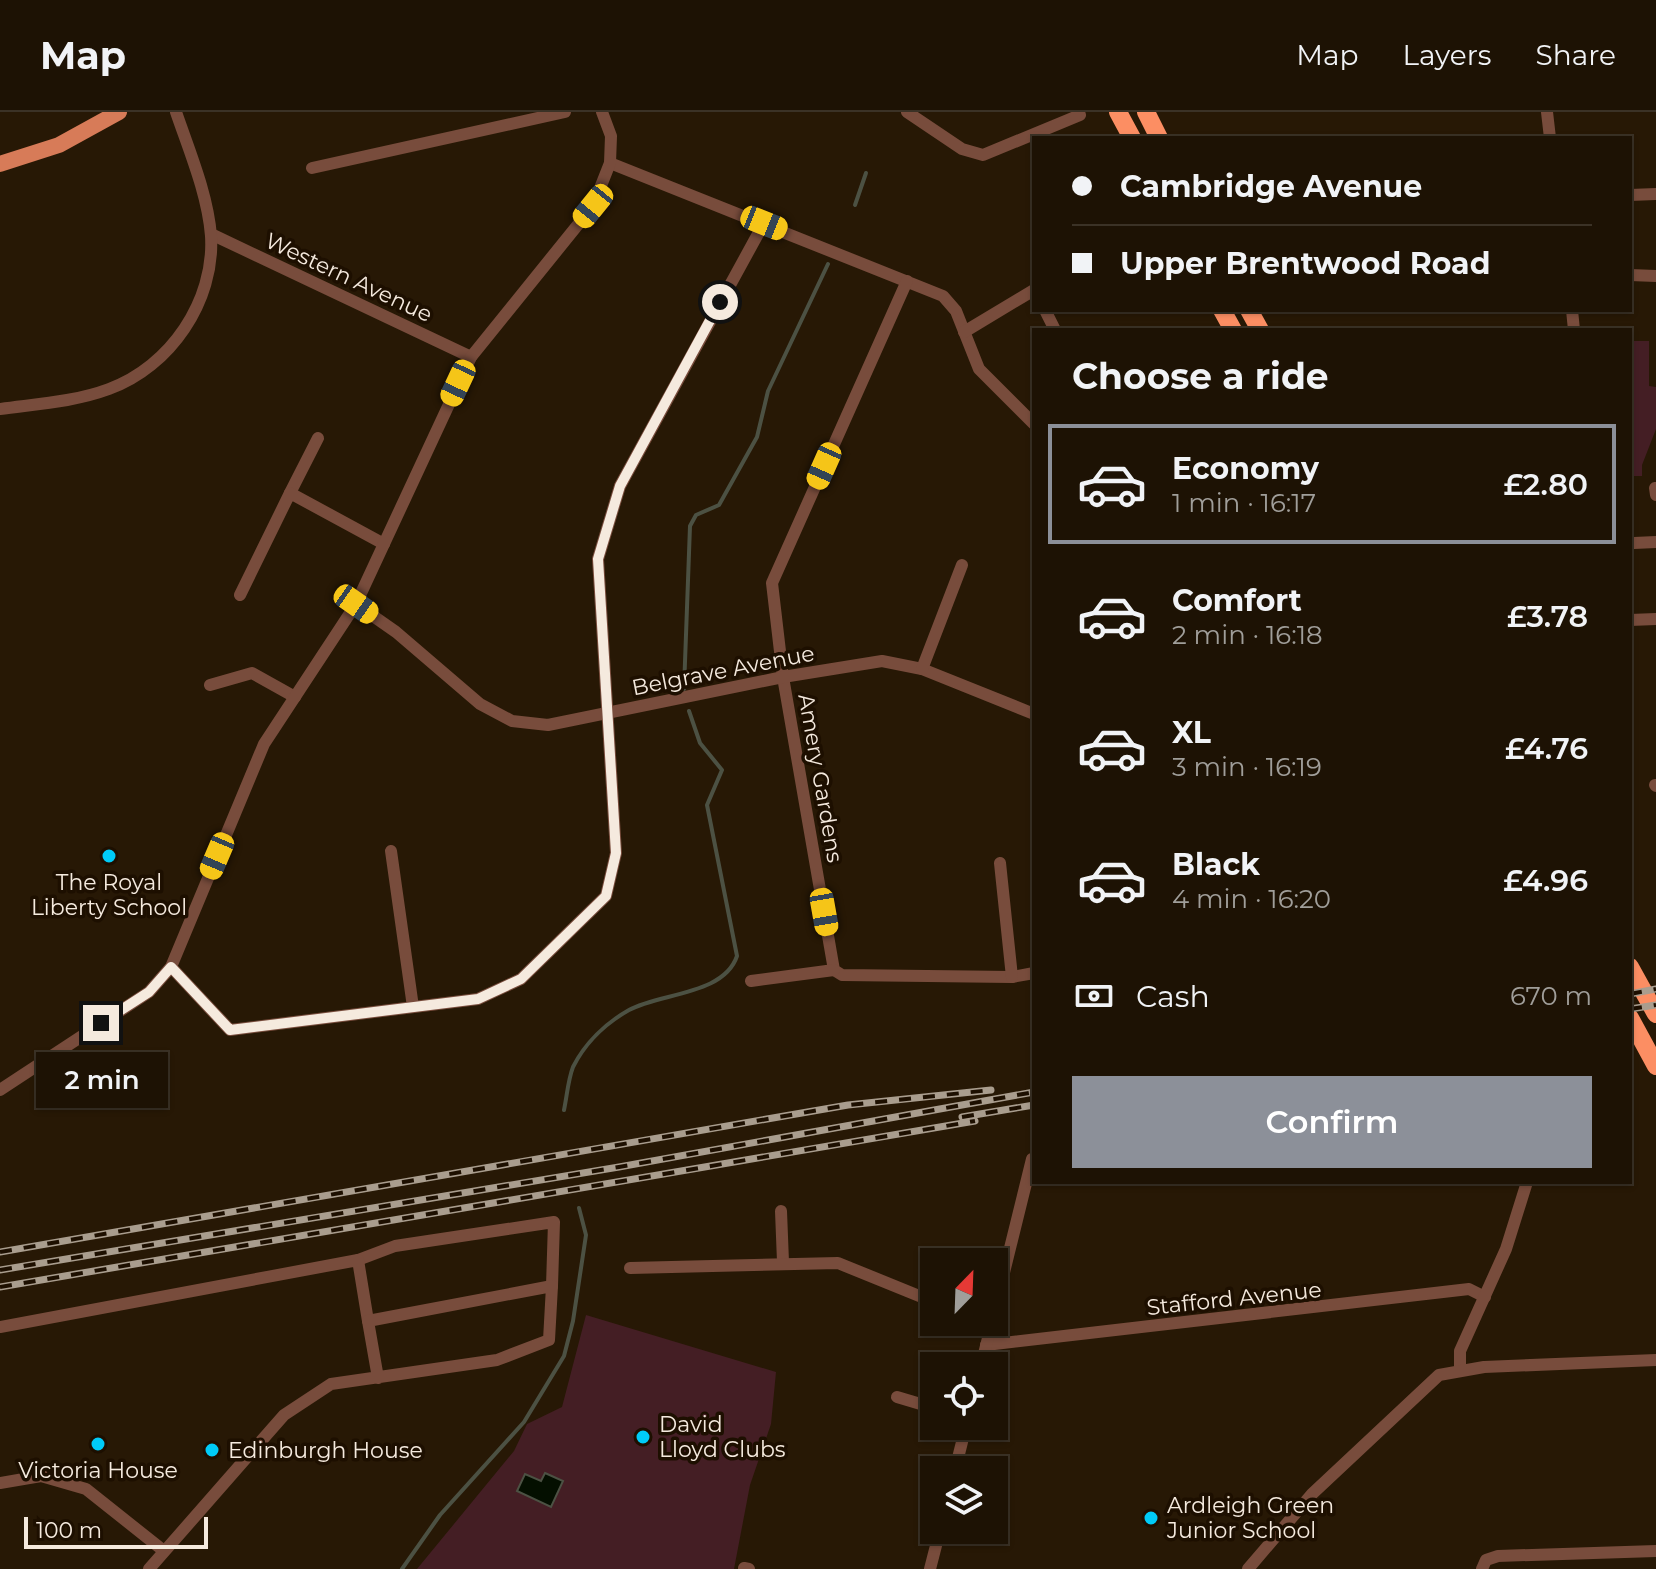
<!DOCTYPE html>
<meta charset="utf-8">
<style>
:root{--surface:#1d1204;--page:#2a2013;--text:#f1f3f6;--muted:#a09e9a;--line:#3b3226;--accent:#8c9099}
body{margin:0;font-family:Montserrat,sans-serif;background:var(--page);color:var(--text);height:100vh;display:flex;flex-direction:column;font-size:30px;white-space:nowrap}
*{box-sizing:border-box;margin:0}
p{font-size:26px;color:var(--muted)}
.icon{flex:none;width:44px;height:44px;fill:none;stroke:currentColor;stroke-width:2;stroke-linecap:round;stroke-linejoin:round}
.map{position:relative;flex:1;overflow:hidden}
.panel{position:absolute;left:1032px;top:216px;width:600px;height:856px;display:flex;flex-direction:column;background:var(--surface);border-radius:0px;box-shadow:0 2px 6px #0004,0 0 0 2px var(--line)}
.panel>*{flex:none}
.guide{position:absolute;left:1032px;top:24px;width:600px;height:176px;border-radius:0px;box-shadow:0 2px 6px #0004,0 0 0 2px var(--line);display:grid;align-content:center;height:176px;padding:0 40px;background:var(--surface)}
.needle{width:52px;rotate:23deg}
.controls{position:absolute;left:920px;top:1136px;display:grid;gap:16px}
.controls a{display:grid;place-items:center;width:88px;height:88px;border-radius:0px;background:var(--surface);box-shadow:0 2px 6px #0004,0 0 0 2px var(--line);font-size:40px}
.scale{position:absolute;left:24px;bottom:20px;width:184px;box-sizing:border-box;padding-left:8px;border:4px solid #f5eade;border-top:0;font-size:22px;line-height:28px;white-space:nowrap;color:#f5eade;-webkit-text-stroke:6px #1d0f00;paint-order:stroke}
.end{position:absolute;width:36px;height:36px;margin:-18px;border:10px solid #f5eade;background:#111;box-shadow:0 0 0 4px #111}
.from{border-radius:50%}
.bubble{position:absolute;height:56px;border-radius:0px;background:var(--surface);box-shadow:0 2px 6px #0004,0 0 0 2px var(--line);font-size:26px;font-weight:600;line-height:56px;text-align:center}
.car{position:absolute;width:24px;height:48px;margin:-24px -12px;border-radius:10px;box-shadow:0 0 6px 2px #0007;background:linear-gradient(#f5c518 24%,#345 0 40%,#f5c518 0 76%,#345 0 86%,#f5c518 0)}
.guide b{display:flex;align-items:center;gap:28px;height:76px;font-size:30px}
.guide b+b{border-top:2px solid var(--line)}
.guide i{width:20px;height:20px;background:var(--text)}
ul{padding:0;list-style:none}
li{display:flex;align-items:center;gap:24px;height:120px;margin:0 16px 12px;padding:0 24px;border:4px solid transparent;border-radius:0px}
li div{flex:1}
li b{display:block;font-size:30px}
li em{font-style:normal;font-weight:600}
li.selected{border-color:var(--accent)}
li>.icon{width:72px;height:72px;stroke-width:1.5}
h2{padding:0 40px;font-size:36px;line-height:96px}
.pay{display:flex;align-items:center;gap:20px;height:88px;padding:0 40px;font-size:30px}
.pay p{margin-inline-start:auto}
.button{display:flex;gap:16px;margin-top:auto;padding:16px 40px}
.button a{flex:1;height:92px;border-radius:0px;background:var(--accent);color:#fff;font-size:32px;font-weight:600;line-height:92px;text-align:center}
header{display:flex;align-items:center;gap:48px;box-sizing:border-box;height:112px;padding:0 40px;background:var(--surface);border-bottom:2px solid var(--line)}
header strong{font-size:38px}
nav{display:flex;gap:44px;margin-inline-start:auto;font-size:28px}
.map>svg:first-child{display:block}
.green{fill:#441e24}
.water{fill:#040f00;stroke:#4c5143;stroke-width:2}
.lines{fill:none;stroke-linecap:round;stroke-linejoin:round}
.stream{stroke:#4c5143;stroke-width:4}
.minor{stroke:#784c3c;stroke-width:12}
.major{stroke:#d77b58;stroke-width:16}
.highway{stroke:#fc8e63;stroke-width:18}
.rail-casing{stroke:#a99d8e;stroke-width:7}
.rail{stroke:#1d0f00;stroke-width:4;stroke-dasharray:12;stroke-linecap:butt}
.route{stroke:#f5eade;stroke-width:10}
.poi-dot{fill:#00cbf8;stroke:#1d0f00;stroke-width:3}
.labels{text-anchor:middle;stroke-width:7;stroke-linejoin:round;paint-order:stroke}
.street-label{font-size:22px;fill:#f5eade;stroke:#1d0f00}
.poi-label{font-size:22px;fill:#f5eade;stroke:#1d0f00;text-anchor:start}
</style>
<header>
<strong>Map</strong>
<nav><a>Map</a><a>Layers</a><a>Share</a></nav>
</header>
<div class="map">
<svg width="1656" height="1457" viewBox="0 0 1656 1457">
<rect width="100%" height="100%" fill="#271805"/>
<!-- green -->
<g class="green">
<polygon points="1630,229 1649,229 1649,274 1656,275 1656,317 1642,353 1642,364 1630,364"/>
<polygon points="586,1203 776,1260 771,1312 750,1373 734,1457 417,1457 514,1339 527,1312 562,1295"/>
</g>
<!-- water -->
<polygon class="water" points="545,1361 563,1369 551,1395 517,1379 525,1362 541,1369"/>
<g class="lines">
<!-- stream -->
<g class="stream">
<polyline points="855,93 866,61"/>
<polyline points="684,577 690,414 696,403 719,393 757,325 768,279 828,152"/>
<path d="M564 998C567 984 568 968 573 955 585 931 606 911 629 898 660 881 724 883 737 844L707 693 722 658 700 631 689 599"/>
<polyline points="402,1457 440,1403 524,1310 564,1244 573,1209 586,1123 579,1096"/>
</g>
<!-- minor -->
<g class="minor">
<polyline points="907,0 962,37 983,43 1080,3"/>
<polyline points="1547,0 1550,26"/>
<polyline points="610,51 943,184 956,199 979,257 1034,312"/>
<polyline points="312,56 565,0"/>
<polyline points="1630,83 1656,82"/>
<polyline points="211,122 471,245"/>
<polyline points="1630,163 1656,164"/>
<polyline points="907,169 772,471 783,565 834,858 842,863 1012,865 1034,861"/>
<polyline points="1045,198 1055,218"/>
<polyline points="1572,198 1574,218"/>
<polyline points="964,220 1034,178"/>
<path d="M0 297C36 292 74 290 109 277 170 255 215 189 211 124 208 83 189 38 176 0"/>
<polyline points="1655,376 1656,383"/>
<polyline points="290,381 318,326"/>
<polyline points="1634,431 1656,430"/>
<polyline points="240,483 290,381 384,432"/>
<polyline points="356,492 396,520 480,592 512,609 548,613 783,565 882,549 922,557 1034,602"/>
<polyline points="1630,508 1656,507"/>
<polyline points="922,557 962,453"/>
<polyline points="210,573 252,561 295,585"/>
<polyline points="1655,673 1656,674"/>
<polyline points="391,739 413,895"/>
<polyline points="1000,751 1012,865"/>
<polyline points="171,855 230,918 478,887 521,867 606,784 616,741 598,447 620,374 764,111"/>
<polyline points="751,869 834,858"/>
<polyline points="0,978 149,880 171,855 264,632 356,492 471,245 593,94 610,51 611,24 602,0"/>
<polyline points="781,1099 783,1150"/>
<polyline points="358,1148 395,1134 554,1110 552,1174"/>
<polyline points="630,1156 838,1151 934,1190"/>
<polyline points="994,1201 1032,1047"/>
<polyline points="0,1215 358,1148 368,1209"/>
<polyline points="986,1233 1469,1177 1485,1185"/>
<polyline points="981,1254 992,1210"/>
<polyline points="1460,1257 1460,1239 1506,1137 1527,1070"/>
<polyline points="897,1285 934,1296"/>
<polyline points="955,1358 966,1314"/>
<polyline points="0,1371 41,1364 86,1377 164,1439"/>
<polyline points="744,1456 749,1457"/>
<polyline points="149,1457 284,1303 331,1272 497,1248 549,1228 552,1174 368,1209 378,1266"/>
<polyline points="930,1457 940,1418"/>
<polyline points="1248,1457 1312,1382 1439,1263 1484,1255 1656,1248"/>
<polyline points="1482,1457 1486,1448 1498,1444 1656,1439"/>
</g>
<!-- major -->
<polyline class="major" points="0,52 59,33 119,0"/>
<!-- highway -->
<g class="highway">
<polyline points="1118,0 1132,26"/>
<polyline points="1146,0 1159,26"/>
<polyline points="1222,198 1233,218"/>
<polyline points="1249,198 1260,218"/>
<polyline points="1630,855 1656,902"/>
<polyline points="1630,906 1656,954"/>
</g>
<!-- rail casing -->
<g class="rail-casing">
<g id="rail">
<polyline points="1630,882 1656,877"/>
<polyline points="1630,897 1656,893"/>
<polyline points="962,1005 1034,993"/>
<polyline points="0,1140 848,993 991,978"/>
<polyline points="0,1158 619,1055 1034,980"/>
<polyline points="0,1175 975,1009"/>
</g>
</g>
<!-- rail -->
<use href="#rail" class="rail"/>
</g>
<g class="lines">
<!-- route -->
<polyline class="route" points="101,911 149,880 171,855 230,918 478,887 521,867 606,784 616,741 598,447 620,374 720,190"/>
</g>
<!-- markers -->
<g class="poi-dot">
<circle cx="109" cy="744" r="8"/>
<circle cx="643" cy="1325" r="8"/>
<circle cx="98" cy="1332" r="8"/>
<circle cx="212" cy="1338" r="8"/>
<circle cx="1151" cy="1406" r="8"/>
</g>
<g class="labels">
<!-- street labels -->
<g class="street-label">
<text transform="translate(349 165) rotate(25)" y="8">Western Avenue</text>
<text transform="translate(723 558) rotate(-11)" y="8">Belgrave Avenue</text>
<text transform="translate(821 666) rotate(80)" y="8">Amery Gardens</text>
<text transform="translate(1234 1186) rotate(-6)" y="8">Stafford Avenue</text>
</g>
<!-- poi labels -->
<g class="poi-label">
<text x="109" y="778" text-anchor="middle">The Royal<tspan x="109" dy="25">Liberty School</tspan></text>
<text x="659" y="1320">David<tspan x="659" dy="25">Lloyd Clubs</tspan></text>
<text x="228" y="1346">Edinburgh House</text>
<text x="98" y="1366" text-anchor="middle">Victoria House</text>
<text x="1167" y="1401">Ardleigh Green<tspan x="1167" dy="25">Junior School</tspan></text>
</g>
</g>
</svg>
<div class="controls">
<a><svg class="needle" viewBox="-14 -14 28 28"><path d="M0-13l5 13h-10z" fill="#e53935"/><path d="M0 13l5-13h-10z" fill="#a09e9a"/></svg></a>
<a><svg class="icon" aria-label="locate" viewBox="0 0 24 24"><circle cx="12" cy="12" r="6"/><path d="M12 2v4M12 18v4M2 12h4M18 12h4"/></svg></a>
<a><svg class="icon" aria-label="layers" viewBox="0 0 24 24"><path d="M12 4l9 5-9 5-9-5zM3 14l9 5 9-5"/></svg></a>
</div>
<div class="scale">100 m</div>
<i class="end from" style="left:720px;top:190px"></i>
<i class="end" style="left:101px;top:911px"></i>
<div class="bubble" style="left:36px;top:940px;width:132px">2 min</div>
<i class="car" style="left:593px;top:94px;rotate:219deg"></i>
<i class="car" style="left:764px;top:111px;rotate:112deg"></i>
<i class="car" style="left:458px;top:271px;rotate:205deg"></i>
<i class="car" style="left:824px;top:354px;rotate:204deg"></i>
<i class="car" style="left:356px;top:492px;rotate:125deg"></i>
<i class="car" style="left:217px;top:744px;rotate:203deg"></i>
<i class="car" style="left:824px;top:800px;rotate:170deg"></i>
<div class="guide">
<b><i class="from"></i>Cambridge Avenue</b>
<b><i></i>Upper Brentwood Road</b>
</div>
<section class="panel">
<h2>Choose a ride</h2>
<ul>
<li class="selected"><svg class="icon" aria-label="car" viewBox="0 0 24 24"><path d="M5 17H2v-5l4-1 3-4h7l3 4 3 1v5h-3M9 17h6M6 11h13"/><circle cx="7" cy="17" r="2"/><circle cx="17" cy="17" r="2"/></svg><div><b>Economy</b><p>1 min · 16:17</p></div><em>£2.80</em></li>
<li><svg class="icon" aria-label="car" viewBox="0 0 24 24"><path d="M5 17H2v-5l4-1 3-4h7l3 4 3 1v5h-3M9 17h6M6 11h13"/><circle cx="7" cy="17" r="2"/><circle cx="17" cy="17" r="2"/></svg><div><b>Comfort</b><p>2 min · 16:18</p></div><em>£3.78</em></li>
<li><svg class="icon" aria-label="car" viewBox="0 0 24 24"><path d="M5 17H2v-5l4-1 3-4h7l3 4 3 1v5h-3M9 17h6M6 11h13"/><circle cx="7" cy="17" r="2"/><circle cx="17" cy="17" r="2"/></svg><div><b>XL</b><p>3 min · 16:19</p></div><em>£4.76</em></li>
<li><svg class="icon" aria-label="car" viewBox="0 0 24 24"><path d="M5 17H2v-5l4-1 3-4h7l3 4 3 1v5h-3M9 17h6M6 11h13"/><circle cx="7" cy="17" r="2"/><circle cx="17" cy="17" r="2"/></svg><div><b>Black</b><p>4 min · 16:20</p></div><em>£4.96</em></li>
</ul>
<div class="pay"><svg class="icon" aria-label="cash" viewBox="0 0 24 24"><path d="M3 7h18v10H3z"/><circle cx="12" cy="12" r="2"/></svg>Cash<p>670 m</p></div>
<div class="button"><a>Confirm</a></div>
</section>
</div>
